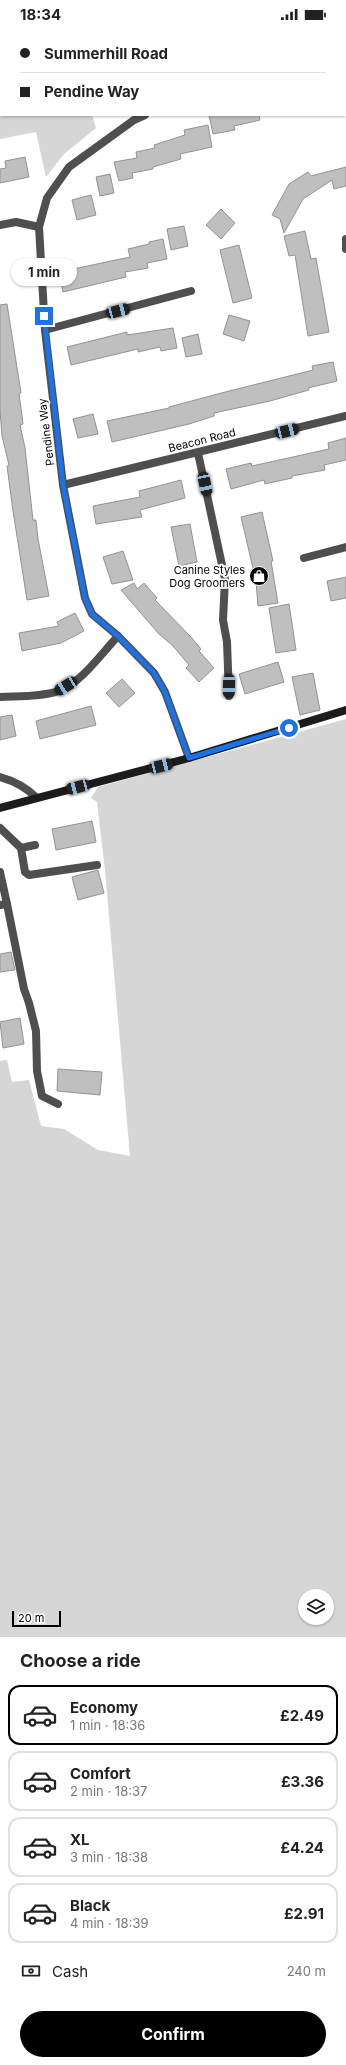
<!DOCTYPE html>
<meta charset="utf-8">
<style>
:root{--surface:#fff;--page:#f6f6f6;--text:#222;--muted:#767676;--line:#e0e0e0;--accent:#000}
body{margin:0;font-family:Inter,sans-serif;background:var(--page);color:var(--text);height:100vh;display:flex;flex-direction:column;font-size:15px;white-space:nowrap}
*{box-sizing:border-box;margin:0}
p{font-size:13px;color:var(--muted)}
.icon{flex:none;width:22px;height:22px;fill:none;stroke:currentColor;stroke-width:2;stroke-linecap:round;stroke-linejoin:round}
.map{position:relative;height:1609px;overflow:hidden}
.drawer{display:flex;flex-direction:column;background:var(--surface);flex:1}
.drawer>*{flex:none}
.guide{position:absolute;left:0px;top:0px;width:346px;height:88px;box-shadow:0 1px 3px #0004;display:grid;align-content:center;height:88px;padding:0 20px;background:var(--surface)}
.tools{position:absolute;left:298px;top:1561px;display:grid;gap:8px}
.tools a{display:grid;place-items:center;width:36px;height:36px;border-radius:50%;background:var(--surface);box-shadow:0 1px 3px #0004;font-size:20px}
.scale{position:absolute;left:12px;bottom:10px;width:49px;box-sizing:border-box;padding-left:4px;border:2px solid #000;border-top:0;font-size:11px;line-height:14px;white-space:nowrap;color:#000;-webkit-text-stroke:3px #fff;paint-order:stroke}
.end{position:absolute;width:18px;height:18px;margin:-9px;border:5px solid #1a73e8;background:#fff;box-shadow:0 0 0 2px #fff}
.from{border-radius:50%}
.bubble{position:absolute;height:28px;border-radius:14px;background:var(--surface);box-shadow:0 1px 3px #0004;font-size:13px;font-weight:700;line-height:28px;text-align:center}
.car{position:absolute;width:12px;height:24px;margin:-12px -6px;border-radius:5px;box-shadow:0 0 3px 1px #0007;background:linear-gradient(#222 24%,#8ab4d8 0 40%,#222 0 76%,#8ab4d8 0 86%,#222 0)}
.guide b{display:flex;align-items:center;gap:14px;height:38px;font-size:15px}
.guide b+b{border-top:1px solid var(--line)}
.guide i{width:10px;height:10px;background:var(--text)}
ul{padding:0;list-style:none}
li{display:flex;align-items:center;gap:12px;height:60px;margin:0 8px 6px;padding:0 12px;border:2px solid var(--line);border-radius:12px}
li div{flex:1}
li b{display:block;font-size:15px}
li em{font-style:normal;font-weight:700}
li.current{border-color:var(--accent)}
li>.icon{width:36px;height:36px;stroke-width:1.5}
h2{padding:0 20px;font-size:18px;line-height:48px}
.pay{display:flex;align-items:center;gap:10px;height:44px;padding:0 20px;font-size:15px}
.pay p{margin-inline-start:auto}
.cta{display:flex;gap:8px;margin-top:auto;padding:8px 20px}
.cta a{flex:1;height:46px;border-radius:24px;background:var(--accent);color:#fff;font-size:16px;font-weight:700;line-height:46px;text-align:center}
.status{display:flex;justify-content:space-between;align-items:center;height:28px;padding:0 20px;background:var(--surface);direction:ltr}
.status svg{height:11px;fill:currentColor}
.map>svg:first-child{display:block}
.green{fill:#d6d6d6;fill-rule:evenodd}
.building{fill:#bfbfbf;stroke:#939393}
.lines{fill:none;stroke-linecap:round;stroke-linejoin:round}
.lane{stroke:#4f4f4f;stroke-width:8}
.street{stroke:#4f4f4f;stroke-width:8}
.secondary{stroke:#1c1c1c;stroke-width:8}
.route{stroke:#1a73e8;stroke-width:5}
.labels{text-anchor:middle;stroke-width:3.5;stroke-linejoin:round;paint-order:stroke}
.street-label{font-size:11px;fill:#000;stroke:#fff}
.poi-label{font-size:11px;fill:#000;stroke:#fff;text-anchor:end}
</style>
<div class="status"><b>18:34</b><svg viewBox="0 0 49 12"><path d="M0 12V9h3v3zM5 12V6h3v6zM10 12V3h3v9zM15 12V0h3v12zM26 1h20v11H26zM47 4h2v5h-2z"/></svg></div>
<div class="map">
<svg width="346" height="1609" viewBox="0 0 346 1609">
<rect width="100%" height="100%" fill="#fff"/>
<!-- green -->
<g class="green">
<polygon points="0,0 25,1 1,1 1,87 92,87 96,100 64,126 46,149 36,104 0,111"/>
<path d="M346 691V1609H0V1033L7 1032 12 1054 29 1052 41 1098 64 1101 98 1122 130 1128 105 842 97 774 91 770 98 759ZM305 1568H327V1590H305Z"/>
</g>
<!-- building -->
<g class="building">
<polygon points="209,87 259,87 260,92 234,98 235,102 213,106"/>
<polygon points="208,97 212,119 180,126 181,131 153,139 153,141 132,145 133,150 119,153 114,134 137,130 136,124 155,120 154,117 185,107 184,102"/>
<polygon points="25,129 29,149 0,155 0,141 6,140 5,133"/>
<polygon points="346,139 346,158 334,161 332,152 303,171 284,205 280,191 272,187 289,156 308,144 311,148"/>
<polygon points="110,146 114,165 100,168 96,149"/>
<polygon points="91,167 96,187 77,192 72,172"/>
<polygon points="221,181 235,195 221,211 206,197"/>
<polygon points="184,198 188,218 171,222 167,201"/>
<polygon points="305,203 311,231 316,230 329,304 308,308 295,227 289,228 284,208"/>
<polygon points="163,211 167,231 147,235 148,240 125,244 126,249 63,264 59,244 130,229 128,221 149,216 149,214"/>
<polygon points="239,217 252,270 233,275 220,222"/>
<polygon points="7,276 21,365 19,365 23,396 20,397 25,420 33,492 36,492 38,511 49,568 27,572 13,483 7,438 9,437 2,408 0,382 0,277"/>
<polygon points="229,287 250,293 244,313 223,306"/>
<polygon points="173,300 177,320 161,323 160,319 138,324 138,321 71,337 67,319 127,304 127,307"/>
<polygon points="198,306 202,326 186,329 182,310"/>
<polygon points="333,334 337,353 308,360 309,362 270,373 214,385 214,388 189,396 112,414 107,393 169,380 169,379 229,363 313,342 312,338"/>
<polygon points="93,386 98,406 78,410 73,391"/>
<polygon points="346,410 346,432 324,437 325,442 292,448 292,450 265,456 264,452 231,461 226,441 251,435 252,438 329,421 328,415"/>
<polygon points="181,452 185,470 140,482 142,489 96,496 93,478 140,469 139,463"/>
<polygon points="262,484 273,533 271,533 278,575 258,578 256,553 241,489"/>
<polygon points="190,496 197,534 179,538 171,499"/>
<polygon points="123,523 133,552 112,556 103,529"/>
<polygon points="346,549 346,570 331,573 327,553"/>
<polygon points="134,555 137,561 144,555 157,570 155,572 191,609 201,621 199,623 214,640 199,654 186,640 189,637 173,618 158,605 121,562"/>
<polygon points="289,576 296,622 276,625 269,580"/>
<polygon points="75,585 84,603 61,615 22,623 19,605 59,598 57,594"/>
<polygon points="278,634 284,654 245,666 239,646"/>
<polygon points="313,645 320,682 300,687 292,649"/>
<polygon points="122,651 135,665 119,679 106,665"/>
<polygon points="91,678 96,697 40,711 36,693"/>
<polygon points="12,687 16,708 0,712 0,689"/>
<polygon points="92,793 96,814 56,822 52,801"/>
<polygon points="98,842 104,865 78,872 72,849"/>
<polygon points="11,924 15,942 0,944 0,926"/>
<polygon points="20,990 24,1016 3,1020 0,994"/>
<polygon points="58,1041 102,1044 100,1067 57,1063"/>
</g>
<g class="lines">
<!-- lane -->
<g class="lane">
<polyline points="227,614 229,668"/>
<polyline points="0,800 21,820 25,844 29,847 97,837"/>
<polyline points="21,820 35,817"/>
</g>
<!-- street -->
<g class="street">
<polyline points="209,0 210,1"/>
<polyline points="345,19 346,19"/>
<polyline points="145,87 134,92 69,139 47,170 39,199 45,302 63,457 85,570 92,586 118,608 154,645 165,664 189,730"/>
<polyline points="0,197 16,194 39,199"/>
<polyline points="346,211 346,221"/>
<polyline points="45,302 191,263"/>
<polyline points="198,425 225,551 223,592 227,614"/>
<polyline points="63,457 346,388"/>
<polyline points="304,530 346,519"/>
<path d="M0 669C19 668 41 669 59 663 81 655 102 625 118 608"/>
<path d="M0 749C15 753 26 759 37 770"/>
<polyline points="0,844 7,876 0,877"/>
<polyline points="7,876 24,961 29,975 36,1003 37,1043 42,1068 58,1076"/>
</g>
<!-- secondary -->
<polyline class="secondary" points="0,780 189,730 346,682"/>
</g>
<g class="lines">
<!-- route -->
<polyline class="route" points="44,288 63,457 85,570 92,586 118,608 154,645 165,664 189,730 289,700"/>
</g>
<!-- icons -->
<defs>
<g id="shop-disc" transform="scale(1)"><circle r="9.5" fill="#000" stroke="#fff"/><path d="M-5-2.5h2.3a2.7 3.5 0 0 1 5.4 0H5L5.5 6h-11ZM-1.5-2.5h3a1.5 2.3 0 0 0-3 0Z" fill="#fff"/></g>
</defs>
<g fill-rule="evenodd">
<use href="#shop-disc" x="259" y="548"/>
</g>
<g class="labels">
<!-- street labels -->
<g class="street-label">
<text transform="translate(46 404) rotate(-97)" y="4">Pendine Way</text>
<text transform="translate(202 412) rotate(-14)" y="4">Beacon Road</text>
</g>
<!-- poi labels -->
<g class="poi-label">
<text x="245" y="546">Canine Styles<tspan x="245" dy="13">Dog Groomers</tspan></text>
</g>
</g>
</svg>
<div class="tools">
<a><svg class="icon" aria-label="layers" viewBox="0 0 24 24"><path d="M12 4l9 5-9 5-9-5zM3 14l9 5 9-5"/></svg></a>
</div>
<div class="scale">20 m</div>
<i class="end from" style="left:289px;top:700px"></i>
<i class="end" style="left:44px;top:288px"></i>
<div class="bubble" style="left:11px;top:230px;width:66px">1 min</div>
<i class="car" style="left:118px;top:283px;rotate:75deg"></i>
<i class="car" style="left:287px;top:403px;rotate:76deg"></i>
<i class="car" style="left:205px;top:456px;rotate:168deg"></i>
<i class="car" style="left:66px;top:658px;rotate:238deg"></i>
<i class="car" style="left:229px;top:658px;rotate:181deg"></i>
<i class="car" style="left:161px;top:738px;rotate:76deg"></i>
<i class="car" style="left:78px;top:759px;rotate:255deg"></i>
<div class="guide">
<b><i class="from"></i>Summerhill Road</b>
<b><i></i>Pendine Way</b>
</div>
</div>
<section class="drawer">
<h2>Choose a ride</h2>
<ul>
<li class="current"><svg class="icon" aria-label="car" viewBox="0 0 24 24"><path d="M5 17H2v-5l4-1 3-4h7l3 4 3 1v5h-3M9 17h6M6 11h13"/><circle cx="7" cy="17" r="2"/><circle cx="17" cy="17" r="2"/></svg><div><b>Economy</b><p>1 min · 18:36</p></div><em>£2.49</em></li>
<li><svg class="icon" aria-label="car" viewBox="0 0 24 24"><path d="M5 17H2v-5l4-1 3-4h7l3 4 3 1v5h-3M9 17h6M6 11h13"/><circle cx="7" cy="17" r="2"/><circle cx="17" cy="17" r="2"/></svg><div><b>Comfort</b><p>2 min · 18:37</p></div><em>£3.36</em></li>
<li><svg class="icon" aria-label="car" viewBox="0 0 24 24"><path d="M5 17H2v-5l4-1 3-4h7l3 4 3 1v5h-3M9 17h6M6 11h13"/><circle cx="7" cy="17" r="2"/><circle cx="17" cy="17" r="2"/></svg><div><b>XL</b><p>3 min · 18:38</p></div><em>£4.24</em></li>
<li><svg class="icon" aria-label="car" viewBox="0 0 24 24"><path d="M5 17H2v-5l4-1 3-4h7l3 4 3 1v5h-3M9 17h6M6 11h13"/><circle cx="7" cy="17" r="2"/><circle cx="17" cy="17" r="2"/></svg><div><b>Black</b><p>4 min · 18:39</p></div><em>£2.91</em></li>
</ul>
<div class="pay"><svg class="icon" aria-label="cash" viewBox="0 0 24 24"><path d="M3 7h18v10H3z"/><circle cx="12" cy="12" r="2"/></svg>Cash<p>240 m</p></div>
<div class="cta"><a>Confirm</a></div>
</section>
